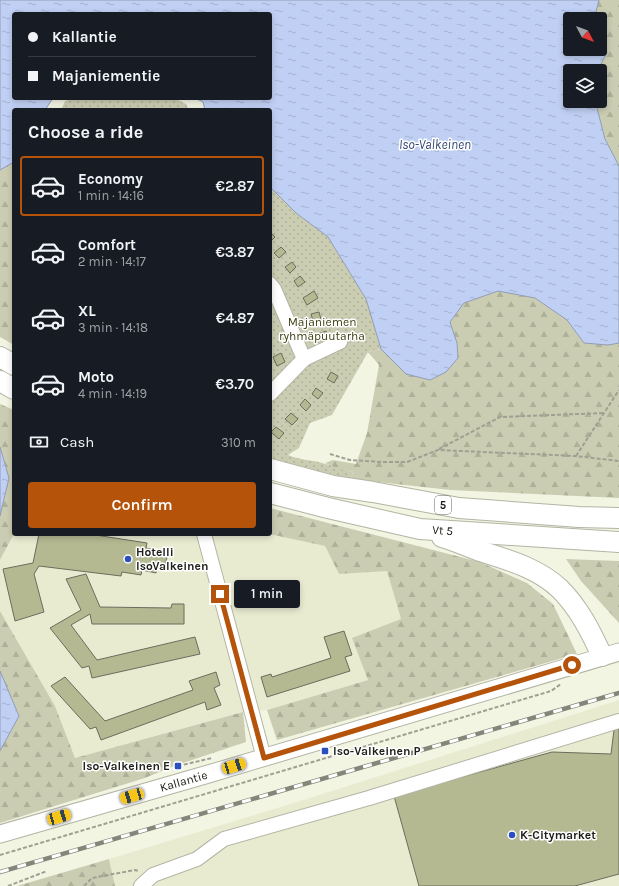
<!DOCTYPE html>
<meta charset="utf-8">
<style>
:root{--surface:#171b24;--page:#242831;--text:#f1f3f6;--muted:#9ea1a6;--line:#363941;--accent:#b45309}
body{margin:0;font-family:Karla,sans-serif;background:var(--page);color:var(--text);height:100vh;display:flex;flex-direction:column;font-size:15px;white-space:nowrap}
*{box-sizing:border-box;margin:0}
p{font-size:13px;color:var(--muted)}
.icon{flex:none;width:22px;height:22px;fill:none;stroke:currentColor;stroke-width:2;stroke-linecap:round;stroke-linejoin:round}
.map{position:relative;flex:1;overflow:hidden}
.sheet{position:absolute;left:12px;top:108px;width:260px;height:428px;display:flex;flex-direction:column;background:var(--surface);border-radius:4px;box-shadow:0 2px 6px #0003}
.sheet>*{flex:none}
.guide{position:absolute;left:12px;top:12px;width:260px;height:88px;border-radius:4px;box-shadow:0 2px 6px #0003;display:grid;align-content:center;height:88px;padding:0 16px;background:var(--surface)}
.needle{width:26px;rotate:131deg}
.controls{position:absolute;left:563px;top:12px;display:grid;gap:8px}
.controls a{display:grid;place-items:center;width:44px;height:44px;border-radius:4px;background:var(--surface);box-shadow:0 2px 6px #0003;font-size:20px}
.end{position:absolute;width:18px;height:18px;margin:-9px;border:5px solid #b45309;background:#fff;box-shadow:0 0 0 2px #fff}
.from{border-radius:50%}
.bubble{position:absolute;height:28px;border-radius:4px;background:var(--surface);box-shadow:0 2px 6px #0003;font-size:13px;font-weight:600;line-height:28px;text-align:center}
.car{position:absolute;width:12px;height:24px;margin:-12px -6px;border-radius:5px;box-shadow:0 0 3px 1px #0007;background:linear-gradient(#f5c518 24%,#345 0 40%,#f5c518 0 76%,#345 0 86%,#f5c518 0)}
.guide b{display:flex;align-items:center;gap:14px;height:38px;font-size:15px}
.guide b+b{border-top:1px solid var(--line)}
.guide i{width:10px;height:10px;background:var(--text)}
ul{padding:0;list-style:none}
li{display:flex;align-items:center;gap:12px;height:60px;margin:0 8px 6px;padding:0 8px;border:2px solid transparent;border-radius:4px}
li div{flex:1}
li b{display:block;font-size:15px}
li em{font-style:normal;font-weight:600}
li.current{border-color:var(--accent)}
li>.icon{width:36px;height:36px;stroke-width:1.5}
h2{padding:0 16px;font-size:18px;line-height:48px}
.pay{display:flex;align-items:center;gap:10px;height:44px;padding:0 16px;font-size:15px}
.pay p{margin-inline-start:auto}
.cta{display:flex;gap:8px;margin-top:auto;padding:8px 16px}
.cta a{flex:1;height:46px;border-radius:4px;background:var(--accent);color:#fff;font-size:16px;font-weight:600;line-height:46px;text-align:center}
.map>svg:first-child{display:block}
.built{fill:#e9ebd1}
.grass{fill:url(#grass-dots)}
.forest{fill:url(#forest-firs)}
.water{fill:url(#water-ripples);stroke:#909cb3}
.building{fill:#b5b992;stroke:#6b6d5d}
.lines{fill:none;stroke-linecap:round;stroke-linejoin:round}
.minor-casing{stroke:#b3b5a4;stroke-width:16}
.major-casing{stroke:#b3b5a4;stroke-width:19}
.highway-casing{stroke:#b3b5a4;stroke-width:22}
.path{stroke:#9ea092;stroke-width:2;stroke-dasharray:4 2;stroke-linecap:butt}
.minor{stroke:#fff;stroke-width:14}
.major{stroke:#fff;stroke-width:17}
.highway{stroke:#fff;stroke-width:20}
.rail-casing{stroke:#85867a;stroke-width:4.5}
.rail{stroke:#fff;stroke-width:3;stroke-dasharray:9;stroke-linecap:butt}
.route{stroke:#b45309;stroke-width:5}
.poi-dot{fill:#2b4fbe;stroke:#fff;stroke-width:1.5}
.labels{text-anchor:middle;stroke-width:3;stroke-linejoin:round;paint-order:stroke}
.shield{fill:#fff;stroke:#63645f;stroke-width:1}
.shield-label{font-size:11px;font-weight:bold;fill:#20211b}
.park-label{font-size:12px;fill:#3d3f10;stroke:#fff}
.street-label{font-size:12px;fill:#20211b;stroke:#fff}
.poi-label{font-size:12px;font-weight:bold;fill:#20211b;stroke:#fff;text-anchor:start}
.water-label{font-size:13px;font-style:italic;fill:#314473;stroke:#fff}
</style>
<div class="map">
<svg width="619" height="886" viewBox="0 0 619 886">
<defs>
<pattern id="grass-dots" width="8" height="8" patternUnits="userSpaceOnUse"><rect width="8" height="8" fill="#cbcdb3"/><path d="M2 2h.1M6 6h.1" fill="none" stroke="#aeb099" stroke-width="1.8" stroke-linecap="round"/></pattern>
<pattern id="forest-firs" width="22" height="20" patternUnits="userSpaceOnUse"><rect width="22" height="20" fill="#cbcdb3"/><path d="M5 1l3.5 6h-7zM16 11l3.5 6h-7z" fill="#aeb099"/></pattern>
<pattern id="water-ripples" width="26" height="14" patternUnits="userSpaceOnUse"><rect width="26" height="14" fill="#c0d0f4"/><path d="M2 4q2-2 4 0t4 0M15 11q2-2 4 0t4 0" fill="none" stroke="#a5b2d1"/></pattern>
</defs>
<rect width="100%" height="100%" fill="#f3f5e3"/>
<!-- built -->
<g class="built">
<polygon points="14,534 269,534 325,546 339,574 387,570 401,619 368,680 267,710 243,712 75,758 55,706 0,611 0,560"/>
<polygon points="619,700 619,886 115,886 109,859 297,802"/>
</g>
<!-- grass -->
<g class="grass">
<polygon points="74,98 174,98 186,104 189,110 61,110 65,101"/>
<path d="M270 188 296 213 328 237 366 299 381 349 368 352 332 415 310 423 299 448 288 455C300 460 313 460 326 464 335 466 343 470 353 472L351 479 307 469 270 458Z"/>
</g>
<!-- forest -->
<g class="forest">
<polygon points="599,0 619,0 619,166 605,139 597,108 600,101 600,96 599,68 607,52 600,39 600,19 598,19 596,11"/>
<polygon points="14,162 14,345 0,337 0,170"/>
<polygon points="498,291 535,298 567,320 584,343 608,345 619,343 619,498 450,490 351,479 353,472 342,470 325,463 333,460 356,464 367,433 379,365 368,352 381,349 406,374 430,380 446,372 458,358 457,343 450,322 464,303"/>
<polygon points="0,404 14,410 14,534 0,560 0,516 9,478 0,447"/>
<polygon points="270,508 480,562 527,583 553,604 577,654 277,740 267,710 368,680 352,638 401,619 387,571 339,574 325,546 269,534"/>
<polygon points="566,559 619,561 619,623 581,581"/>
<polygon points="0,611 55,706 75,758 243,712 246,742 174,766 145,778 0,823 0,751 19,716 0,671"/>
<polygon points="109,859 115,886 17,886"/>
</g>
<!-- water -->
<g class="water">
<polygon points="0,0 599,0 596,11 598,19 570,19 570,49 600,49 600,39 607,52 599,68 599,71 570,71 570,101 599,101 597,108 605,139 619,166 619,343 608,345 584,343 567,320 535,298 498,291 464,303 450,322 457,343 458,358 446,372 430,380 406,374 381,349 366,299 328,237 296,213 270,187 270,110 205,110 203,102 195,98 270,98 270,14 14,14 14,98 53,98 45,110 14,110 14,162 0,170"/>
<polygon points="0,447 9,478 0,516"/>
<polygon points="0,671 19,716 0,751"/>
</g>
<!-- building -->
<g class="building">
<polygon points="270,232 275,237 270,242"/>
<polygon points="281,247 286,252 279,258 274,253"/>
<polygon points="292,262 296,267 290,273 285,267"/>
<polygon points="300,276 305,282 298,287 294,281"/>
<polygon points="314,291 318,298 307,305 303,298"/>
<polygon points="319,312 321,319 313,321 311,314"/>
<polygon points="326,331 328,337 320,340 318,334"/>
<polygon points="281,353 285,362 277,366 273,357"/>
<polygon points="331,372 338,376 334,383 327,379"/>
<polygon points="316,388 323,393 318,399 312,394"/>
<polygon points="305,399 311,405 306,411 300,405"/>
<polygon points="291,413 298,419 292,425 285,419"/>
<polygon points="276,427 284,433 279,439 271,432"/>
<polygon points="39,534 89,534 147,543 146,548 168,553 165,565 158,563 156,573 142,570 141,575 122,572 121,576 39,566 34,574 44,612 15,621 3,569 33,563"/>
<polygon points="86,574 100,607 171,608 172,604 184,604 184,624 92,624 90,614 71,625 97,660 195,637 200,654 92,678 89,666 82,668 50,628 81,610 66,579"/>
<polygon points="344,631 352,655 345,657 350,671 267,697 261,677 271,674 272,677 331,658 324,637"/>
<polygon points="216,672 220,685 214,688 221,705 207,710 205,702 101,740 96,727 90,729 51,686 65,677 105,721 193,690 189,681"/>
<polygon points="619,729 619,874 575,886 419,886 394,796 552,752 611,754 614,730"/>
</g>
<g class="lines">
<!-- minor casing -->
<g class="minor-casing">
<g id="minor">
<polyline points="270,284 274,289 304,359 270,394"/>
<polyline points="304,359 340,342"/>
<polyline points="204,534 264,758"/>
<polyline points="141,886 153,875 197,859 224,839 369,798 619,721"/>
</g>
</g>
<!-- major casing -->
<g class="major-casing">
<g id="major">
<path id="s1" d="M0 834 205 775 619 652"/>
</g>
</g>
<!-- highway casing -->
<g class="highway-casing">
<g id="highway">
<polyline points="0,357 14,365"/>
<polyline points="0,381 14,389"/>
<polyline points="270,469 333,486 373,492 459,508 579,517 619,518"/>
<path id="s2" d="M270 493 328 508 420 529 619 542"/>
<path d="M442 537C455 541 467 546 480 551 508 560 538 568 560 589 579 608 591 632 602 656"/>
</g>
</g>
<!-- path -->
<g class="path">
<polyline points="439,449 500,417 604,413"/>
<polyline points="330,454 350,460 382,462 407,462 438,450 575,456 619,461"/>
<polyline points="576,456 619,390"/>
<polyline points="178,766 212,758"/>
<polyline points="0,855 551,691 561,684"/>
<polyline points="8,886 47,871"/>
<polyline points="84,886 92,878 135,870 139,871"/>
</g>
<!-- minor -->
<use href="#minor" class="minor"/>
<!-- major -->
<use href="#major" class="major"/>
<!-- highway -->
<use href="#highway" class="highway"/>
<!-- rail casing -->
<g class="rail-casing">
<polyline id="rail" points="0,872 619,693"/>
</g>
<!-- rail -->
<use href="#rail" class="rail"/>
</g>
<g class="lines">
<!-- route -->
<polyline class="route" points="220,594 264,758 572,665"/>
</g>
<!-- markers -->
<g class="poi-dot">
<circle cx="128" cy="559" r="4"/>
<rect x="321" y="747" width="8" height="8" rx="2"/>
<rect x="174" y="762" width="8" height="8" rx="2"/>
<circle cx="512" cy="835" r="4"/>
</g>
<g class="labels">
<!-- shield labels -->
<rect class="shield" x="435" y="496" width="16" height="18" rx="3"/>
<g class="shield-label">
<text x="443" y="509">5</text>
</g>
<!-- park labels -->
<g class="park-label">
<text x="322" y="326">Majaniemen<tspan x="322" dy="14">ryhmäpuutarha</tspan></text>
</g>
<!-- street labels -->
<g class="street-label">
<text dy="4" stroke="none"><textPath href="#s2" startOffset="177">Vt 5</textPath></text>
<text dy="4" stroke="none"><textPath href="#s1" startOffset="191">Kallantie</textPath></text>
</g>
<!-- poi labels -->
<g class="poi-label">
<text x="136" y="556">Hotelli<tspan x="136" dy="14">IsoValkeinen</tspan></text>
<text x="333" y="755">Iso-Valkeinen P</text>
<text x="170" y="770" text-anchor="end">Iso-Valkeinen E</text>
<text x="520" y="839">K-Citymarket</text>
</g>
<!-- water labels -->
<g class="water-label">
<text x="435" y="149">Iso-Valkeinen</text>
</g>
</g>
</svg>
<div class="controls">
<a><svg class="needle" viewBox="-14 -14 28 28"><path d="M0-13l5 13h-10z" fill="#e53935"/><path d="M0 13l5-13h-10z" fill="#9ea1a6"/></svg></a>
<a><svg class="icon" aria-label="layers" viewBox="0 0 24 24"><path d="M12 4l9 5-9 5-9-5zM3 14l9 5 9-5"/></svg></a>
</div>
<i class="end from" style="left:572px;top:665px"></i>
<i class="end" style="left:220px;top:594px"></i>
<div class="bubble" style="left:234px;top:580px;width:66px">1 min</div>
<i class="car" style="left:234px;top:766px;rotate:73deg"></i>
<i class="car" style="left:132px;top:796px;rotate:254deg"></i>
<i class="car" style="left:59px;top:817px;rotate:74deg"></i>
<div class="guide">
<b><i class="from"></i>Kallantie</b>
<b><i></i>Majaniementie</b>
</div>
<section class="sheet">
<h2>Choose a ride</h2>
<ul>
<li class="current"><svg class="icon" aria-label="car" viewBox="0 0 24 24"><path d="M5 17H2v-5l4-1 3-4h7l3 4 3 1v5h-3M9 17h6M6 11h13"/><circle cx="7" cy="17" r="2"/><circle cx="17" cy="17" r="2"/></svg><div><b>Economy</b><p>1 min · 14:16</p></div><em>€2.87</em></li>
<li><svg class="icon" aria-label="car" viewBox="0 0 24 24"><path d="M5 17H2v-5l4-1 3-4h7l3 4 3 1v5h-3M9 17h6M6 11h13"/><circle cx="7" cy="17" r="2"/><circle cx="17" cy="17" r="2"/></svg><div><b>Comfort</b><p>2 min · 14:17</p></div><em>€3.87</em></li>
<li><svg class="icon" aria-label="car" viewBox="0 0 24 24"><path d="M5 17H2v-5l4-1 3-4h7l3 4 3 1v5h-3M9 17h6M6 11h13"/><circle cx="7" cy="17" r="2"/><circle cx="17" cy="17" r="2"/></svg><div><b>XL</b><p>3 min · 14:18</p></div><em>€4.87</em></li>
<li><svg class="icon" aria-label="car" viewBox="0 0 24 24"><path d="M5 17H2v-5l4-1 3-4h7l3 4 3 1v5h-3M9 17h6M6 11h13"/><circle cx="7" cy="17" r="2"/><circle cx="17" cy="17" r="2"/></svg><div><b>Moto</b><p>4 min · 14:19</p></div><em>€3.70</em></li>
</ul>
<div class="pay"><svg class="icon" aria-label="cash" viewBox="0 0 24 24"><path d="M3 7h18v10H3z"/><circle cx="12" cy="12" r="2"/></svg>Cash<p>310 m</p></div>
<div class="cta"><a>Confirm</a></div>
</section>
</div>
